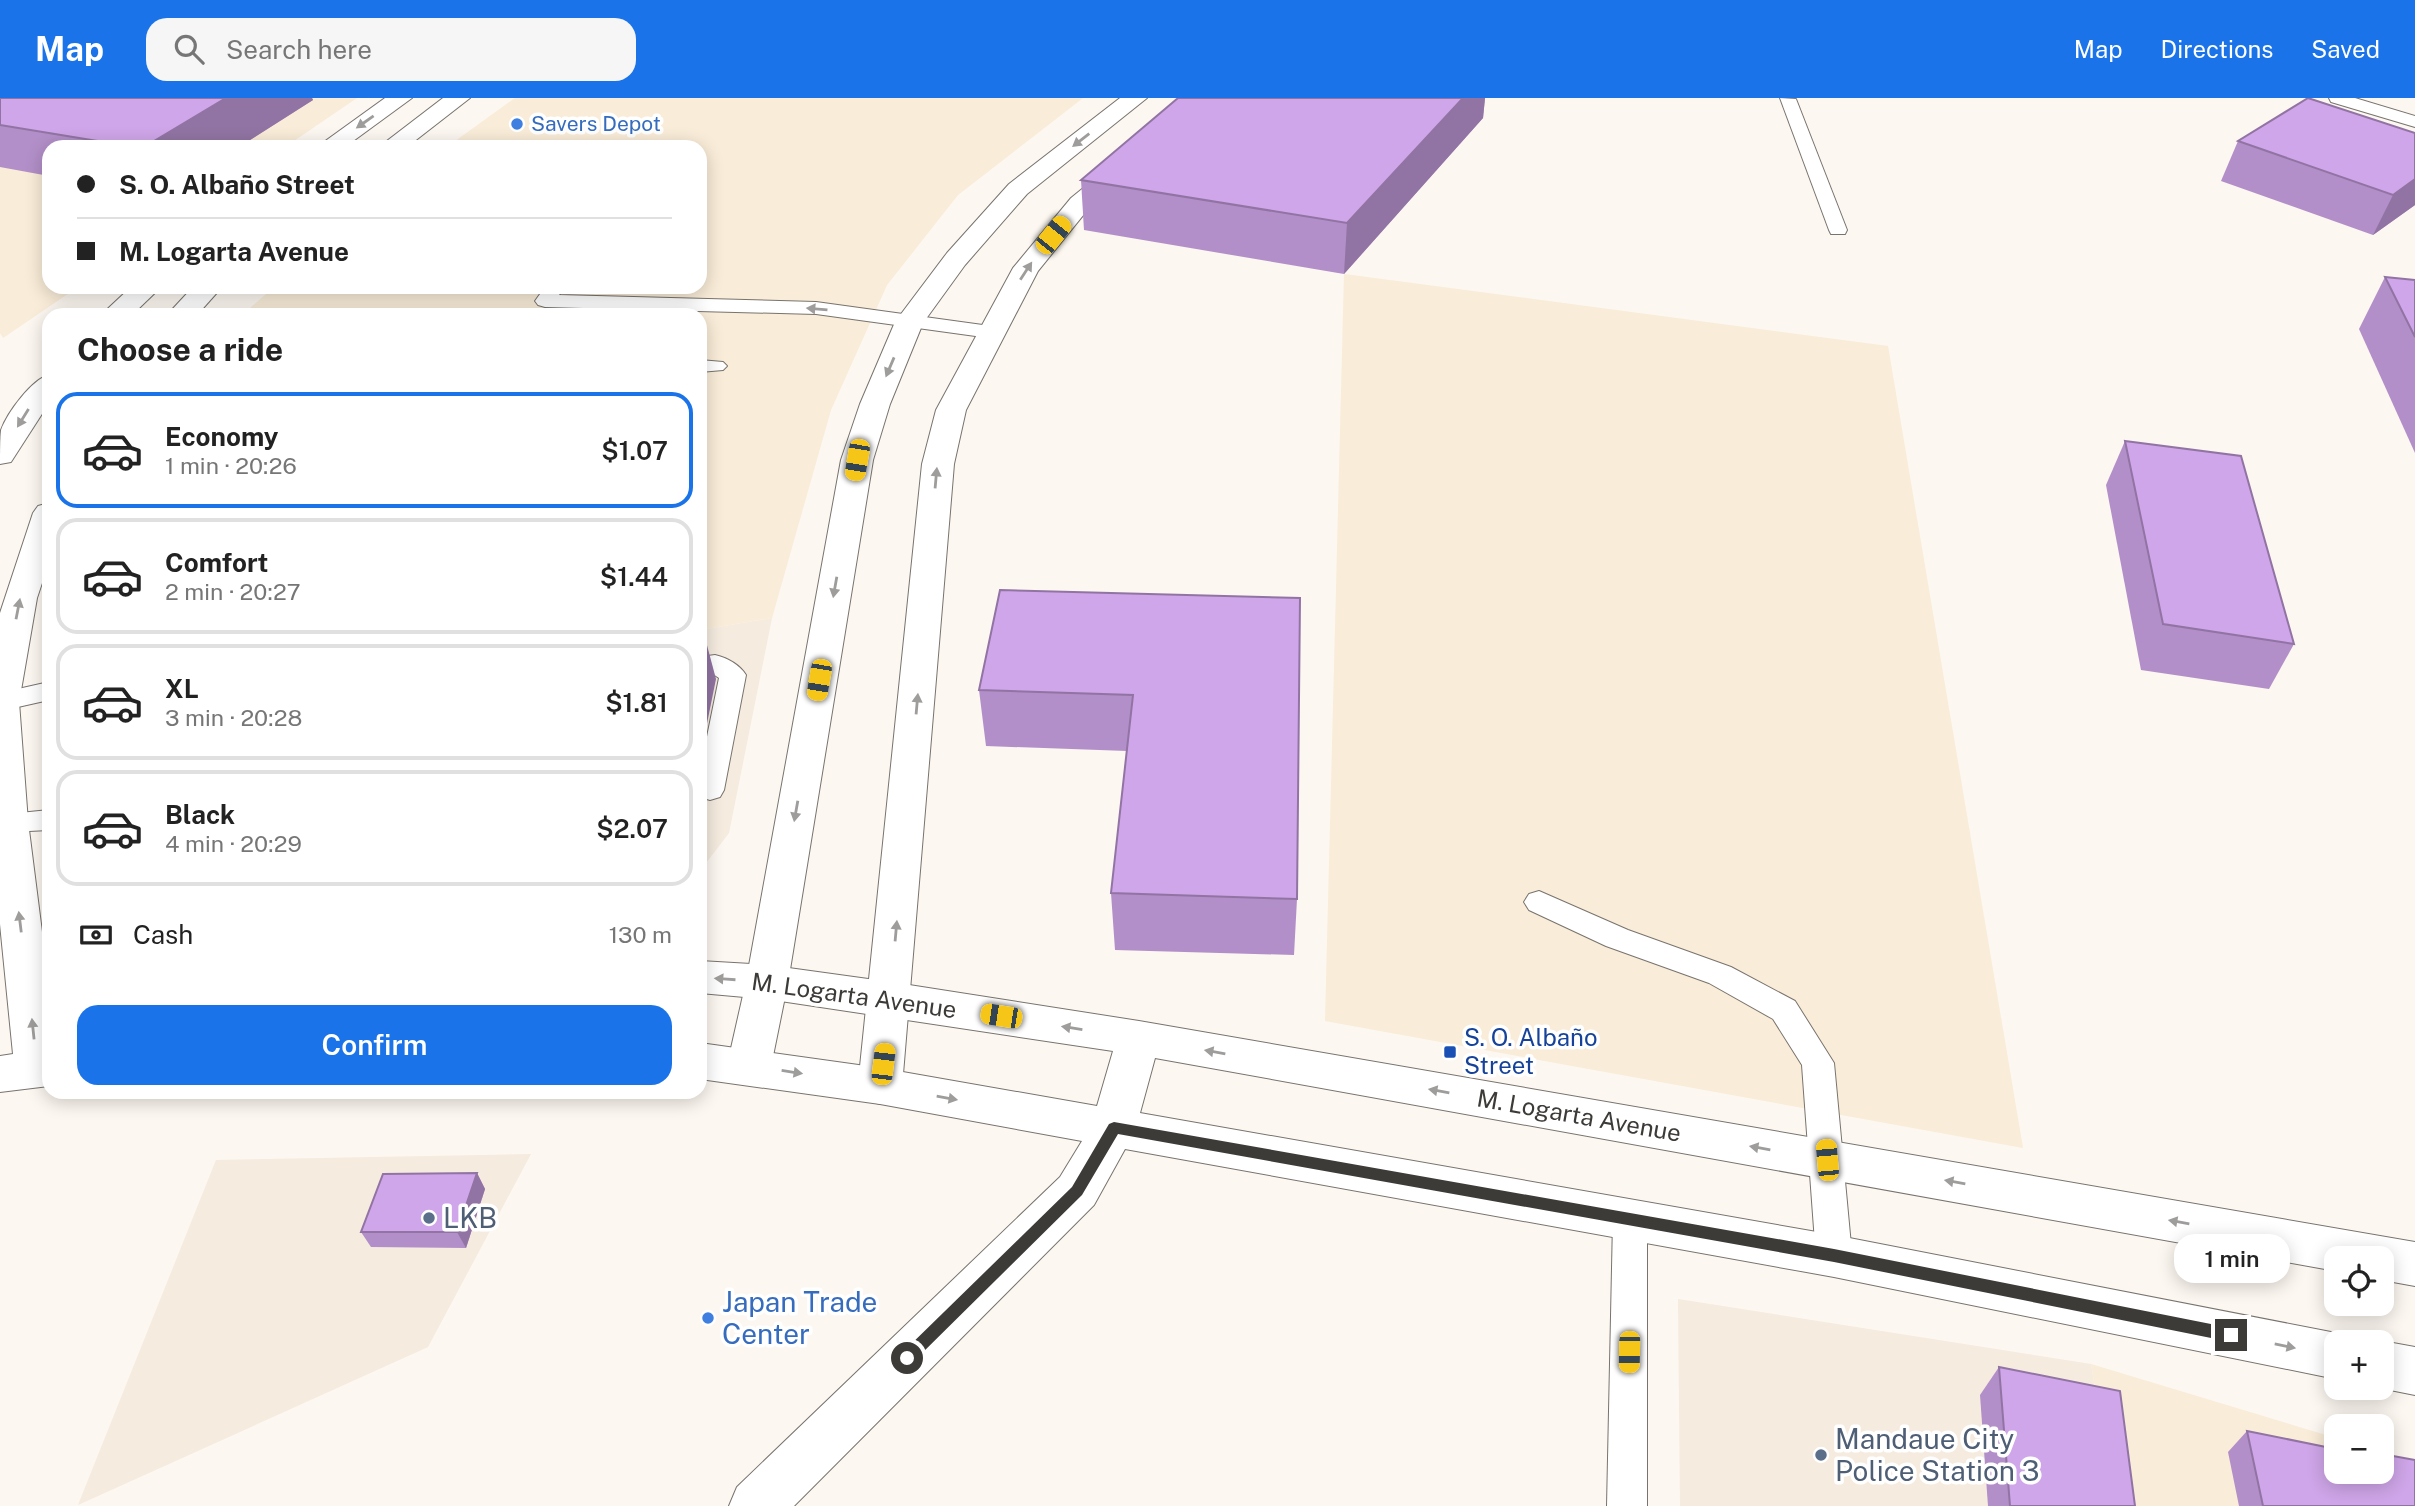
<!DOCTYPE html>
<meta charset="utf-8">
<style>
:root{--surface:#fff;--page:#f6f6f6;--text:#222;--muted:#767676;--line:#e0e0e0;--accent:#1a73e8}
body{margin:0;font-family:"Public Sans",sans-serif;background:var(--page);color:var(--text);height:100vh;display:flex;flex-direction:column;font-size:26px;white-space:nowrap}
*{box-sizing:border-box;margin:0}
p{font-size:23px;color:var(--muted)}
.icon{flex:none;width:38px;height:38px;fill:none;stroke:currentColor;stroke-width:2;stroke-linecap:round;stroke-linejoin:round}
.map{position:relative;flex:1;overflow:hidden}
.drawer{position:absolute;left:42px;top:210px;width:665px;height:791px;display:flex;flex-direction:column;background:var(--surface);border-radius:21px;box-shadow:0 4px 18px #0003}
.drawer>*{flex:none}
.banner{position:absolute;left:42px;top:42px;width:665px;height:154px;border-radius:21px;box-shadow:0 4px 18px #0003;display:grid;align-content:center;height:154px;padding:0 35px;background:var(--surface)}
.controls{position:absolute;left:2324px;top:1148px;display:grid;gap:14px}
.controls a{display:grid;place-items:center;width:70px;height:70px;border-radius:14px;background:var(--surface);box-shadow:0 4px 18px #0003;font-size:35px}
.end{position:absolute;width:32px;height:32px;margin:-16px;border:9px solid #3d3b38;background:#fff;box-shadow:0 0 0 4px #fff}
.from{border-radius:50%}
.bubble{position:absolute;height:49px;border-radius:21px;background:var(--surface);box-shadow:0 4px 18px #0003;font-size:23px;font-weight:600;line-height:49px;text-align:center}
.car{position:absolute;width:21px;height:42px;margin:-21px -10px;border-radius:9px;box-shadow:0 0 5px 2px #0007;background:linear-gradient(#f5c518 24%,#345 0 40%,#f5c518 0 76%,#345 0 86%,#f5c518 0)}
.banner b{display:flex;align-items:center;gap:24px;height:66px;font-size:26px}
.banner b+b{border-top:2px solid var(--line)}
.banner i{width:18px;height:18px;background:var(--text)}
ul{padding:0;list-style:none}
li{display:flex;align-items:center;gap:21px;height:116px;margin:0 14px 10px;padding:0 21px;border:4px solid var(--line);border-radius:21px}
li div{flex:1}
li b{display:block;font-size:26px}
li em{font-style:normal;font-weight:600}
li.active{border-color:var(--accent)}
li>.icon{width:63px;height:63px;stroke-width:1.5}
h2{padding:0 35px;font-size:32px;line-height:84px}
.pay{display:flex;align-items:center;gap:18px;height:77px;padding:0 35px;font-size:26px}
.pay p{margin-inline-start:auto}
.action{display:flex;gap:14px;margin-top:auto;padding:14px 35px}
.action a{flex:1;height:80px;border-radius:21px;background:var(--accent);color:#fff;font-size:28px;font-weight:600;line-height:80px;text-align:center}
header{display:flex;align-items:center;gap:42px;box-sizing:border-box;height:98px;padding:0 35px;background:var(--accent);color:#fff}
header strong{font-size:33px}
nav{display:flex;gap:38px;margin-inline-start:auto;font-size:24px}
.search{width:490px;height:63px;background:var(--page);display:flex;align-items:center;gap:18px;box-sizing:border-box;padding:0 24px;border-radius:21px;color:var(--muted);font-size:26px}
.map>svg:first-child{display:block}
.built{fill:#f5ebdf}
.industrial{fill:#f9ecd8}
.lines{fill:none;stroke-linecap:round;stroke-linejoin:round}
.lane-casing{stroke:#78736d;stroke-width:2}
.street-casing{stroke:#78736d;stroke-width:2}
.secondary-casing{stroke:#78736d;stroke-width:2}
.lane{fill:#fff;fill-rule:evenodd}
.street{fill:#fff;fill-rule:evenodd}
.secondary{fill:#fff;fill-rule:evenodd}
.wall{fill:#b28fc8}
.shaded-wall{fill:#9174a3}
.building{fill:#cfa6e9;stroke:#9174a3;stroke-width:2}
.oneway{fill:#9e9d9c}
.route{fill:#3d3b38}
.shop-dot{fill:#3f7fe0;stroke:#fff;stroke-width:2.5}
.transit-dot{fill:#1a4fb4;stroke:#fff;stroke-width:2.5}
.service-dot{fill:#5c6f8a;stroke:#fff;stroke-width:2.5}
.labels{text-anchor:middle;stroke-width:7;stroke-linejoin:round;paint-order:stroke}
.far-shop-label{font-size:21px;fill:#366cbe;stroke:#fff;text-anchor:start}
.street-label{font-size:24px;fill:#3d3b38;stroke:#fff}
.transit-label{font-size:24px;fill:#164399;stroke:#fff;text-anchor:start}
.near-service-label{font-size:28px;fill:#4e5e75;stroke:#fff;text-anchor:start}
.near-shop-label{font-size:28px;fill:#366cbe;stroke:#fff;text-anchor:start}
</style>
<header>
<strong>Map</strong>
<div class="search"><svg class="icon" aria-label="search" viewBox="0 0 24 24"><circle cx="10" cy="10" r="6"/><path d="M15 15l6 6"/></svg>Search here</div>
<nav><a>Map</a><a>Directions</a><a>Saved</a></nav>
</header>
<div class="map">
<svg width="2415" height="1408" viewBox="0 0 2415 1408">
<rect width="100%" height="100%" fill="#fcf7f0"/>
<!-- built -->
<g class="built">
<polygon points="772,520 729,735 700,773 700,532"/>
<polygon points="531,1056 428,1249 78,1407 216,1062"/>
<polygon points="1678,1201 2091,1266 2115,1408 1680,1408"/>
</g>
<!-- industrial -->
<g class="industrial">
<polygon points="0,0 357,0 285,49 49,49 49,189 78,189 3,240 0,235"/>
<polygon points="515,0 1083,0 958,97 887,187 831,312 772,520 700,532 700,217 242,217 274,189 700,189 700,49 447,49"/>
<polygon points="1344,176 1888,248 2023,1050 1325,923"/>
<polygon points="2091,1266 2336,1340 2336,1374 2382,1374 2382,1354 2415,1364 2415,1408 2115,1408"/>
</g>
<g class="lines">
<!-- lane casing -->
<g class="lane-casing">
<g id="lane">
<polygon points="1780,0 1796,1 1847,132 1845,136 1831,136 1829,132"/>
<polygon points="2329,0 2355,0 2415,18 2415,29 2331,4"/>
<polygon points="545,189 565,189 559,197 816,204 990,228 997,230 1000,234 997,238 990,240 816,216 545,209 538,207 535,203"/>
<polygon points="700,262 723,264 727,268 723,272 700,274"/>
<path d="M715 557C727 560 739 566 746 577L724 692 720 699 710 702 700 699V673L719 580 710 574 700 575V559Z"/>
<polygon points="49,584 49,602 0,613 0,595"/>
<polygon points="49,712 49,732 9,734 0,731 0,717"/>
<polygon points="1539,793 1628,832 1731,869 1795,903 1834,965 1852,1158 1846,1169 1834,1174 1822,1169 1816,1158 1802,967 1773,921 1709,885 1606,848 1529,812 1524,804 1529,796"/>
<polygon points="1630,1108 1642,1112 1647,1123 1647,1408 1607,1408 1613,1123 1618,1112"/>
</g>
</g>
<!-- street casing -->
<g class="street-casing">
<g id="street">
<polygon points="1120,0 1147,0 1027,96 965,167 923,225 890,306 873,362 788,884 771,968 765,981 749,986 733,981 727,968 746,884 841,362 860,306 895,224 947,155 1009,86"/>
<polygon points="1123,63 1132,65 1135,70 1089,110 1038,173 966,312 954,366 902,988 896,1001 880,1006 864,1001 858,988 922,366 936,312 1013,170 1071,100 1114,65"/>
</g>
</g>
<!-- secondary casing -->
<g class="secondary-casing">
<g id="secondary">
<polygon points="385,0 412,0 345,49 317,49"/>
<polygon points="443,0 470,0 407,49 379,49"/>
<polygon points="131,189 161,189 132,217 101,217"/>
<polygon points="193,189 222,189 197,217 167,217"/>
<path d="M49 277V305L11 364 0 366C0 356 0 341 1 332 7 315 32 281 49 277Z"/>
<polygon points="49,405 49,464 37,500 19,604 28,724 49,889 49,988 0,994 0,958 13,956 0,826 0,515 33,415 38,408"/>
<polygon points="700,863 767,867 890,884 1139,923 2415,1144 2415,1188 2382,1182 2382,1160 2336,1160 2336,1173 1155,960 1140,1015 1834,1137 2336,1235 2355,1244 2336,1244 2336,1281 1834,1179 1125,1051 1094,1107 794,1408 729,1408 737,1389 1060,1079 1082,1043 880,1006 700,981 700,945 880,970 1097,1008 1113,953 767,901 700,895"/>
<polygon points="2382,1243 2415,1249 2415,1297 2380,1290 2380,1244"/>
</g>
</g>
<!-- lane -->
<use href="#lane" class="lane"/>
<!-- street -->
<use href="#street" class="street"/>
<!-- secondary -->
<use href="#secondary" class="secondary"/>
</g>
<!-- wall -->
<g class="wall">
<polygon points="0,0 312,0 313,2 239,49 49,49 49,78 0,69"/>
<polygon points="1178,0 1485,0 1483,20 1344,176 1084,132 1081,82"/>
<polygon points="2308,0 2415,107 2373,137 2221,83 2238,43"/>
<polygon points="2385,179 2415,182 2415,355 2359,231"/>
<polygon points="2125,343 2294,546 2269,591 2141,572 2106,387"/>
<polygon points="1300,500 1297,801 1294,857 1115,852 1111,795 1127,653 986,648 979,592"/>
<polygon points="477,1075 485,1091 466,1150 371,1149 361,1134"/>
<polygon points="1999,1269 2135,1408 1988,1408 1980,1297"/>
<polygon points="2247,1333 2336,1374 2415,1408 2239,1408 2228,1354"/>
</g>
<!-- shaded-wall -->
<g class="shaded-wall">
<polygon points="226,0 312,0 313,2 239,49 144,49"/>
<polygon points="1463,0 1485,0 1483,20 1344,176 1347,125"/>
<polygon points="2415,81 2415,107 2373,137 2393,97"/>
<polygon points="704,536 716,581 700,660 700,556"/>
<polygon points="477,1075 485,1091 466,1150 457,1134"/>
</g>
<!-- building -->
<g class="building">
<polygon points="0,0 226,0 144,49 134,49 0,27"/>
<polygon points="1178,0 1463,0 1347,125 1081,82"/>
<polygon points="2308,0 2415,35 2415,81 2393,97 2238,43"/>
<polygon points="2385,179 2415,182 2415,239"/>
<polygon points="2125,343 2241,358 2294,546 2163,526"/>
<polygon points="1000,492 1300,500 1297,801 1111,795 1133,597 979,592"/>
<polygon points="700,534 704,536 700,556"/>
<polygon points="477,1075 457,1134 361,1134 383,1076"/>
<polygon points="1999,1269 2120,1293 2135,1408 2010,1408"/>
<polygon points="2247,1333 2336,1351 2336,1374 2382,1374 2382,1356 2415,1362 2415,1408 2263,1408"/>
</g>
<!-- one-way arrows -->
<defs><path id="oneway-solid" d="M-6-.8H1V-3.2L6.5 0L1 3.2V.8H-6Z" transform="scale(1.75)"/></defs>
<g class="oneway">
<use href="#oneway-solid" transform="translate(365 24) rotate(145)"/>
<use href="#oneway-solid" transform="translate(1081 42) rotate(142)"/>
<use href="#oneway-solid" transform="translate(1026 173) rotate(-57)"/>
<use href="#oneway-solid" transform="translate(817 211) rotate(-175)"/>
<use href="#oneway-solid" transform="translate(890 269) rotate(113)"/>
<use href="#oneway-solid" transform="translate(23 320) rotate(122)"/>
<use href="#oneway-solid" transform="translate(936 380) rotate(-85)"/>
<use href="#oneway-solid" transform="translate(835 489) rotate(100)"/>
<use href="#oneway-solid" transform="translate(18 511) rotate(-79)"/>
<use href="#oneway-solid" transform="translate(917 606) rotate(-85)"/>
<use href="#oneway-solid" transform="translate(796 713) rotate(100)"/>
<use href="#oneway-solid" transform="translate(20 824) rotate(-97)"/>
<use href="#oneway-solid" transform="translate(896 833) rotate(-85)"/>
<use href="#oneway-solid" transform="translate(725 881) rotate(-176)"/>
<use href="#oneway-solid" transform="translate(1072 930) rotate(-171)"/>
<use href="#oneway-solid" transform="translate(33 931) rotate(-96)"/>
<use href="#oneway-solid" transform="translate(1215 954) rotate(-170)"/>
<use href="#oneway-solid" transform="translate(792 974) rotate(9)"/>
<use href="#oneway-solid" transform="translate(1439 993) rotate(-170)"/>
<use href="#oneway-solid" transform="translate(947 1000) rotate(10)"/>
<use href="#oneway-solid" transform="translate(1760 1050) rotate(-170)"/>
<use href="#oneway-solid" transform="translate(1955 1084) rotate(-170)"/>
<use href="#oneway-solid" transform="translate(2179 1124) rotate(-170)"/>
<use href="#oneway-solid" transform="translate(2285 1248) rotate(11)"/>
</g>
<!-- route -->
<polygon class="route" points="1114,1024 1834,1151 2231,1230 2238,1237 2231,1244 1834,1164 1118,1036 1082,1097 912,1265 902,1265 900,1260 902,1255 1072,1089 1109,1026"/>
<!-- markers -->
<g class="shop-dot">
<circle cx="517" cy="26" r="7"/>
<circle cx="708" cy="1220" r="7"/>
</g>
<rect class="transit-dot" x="1443" y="947" width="14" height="14" rx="3.5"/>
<g class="service-dot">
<circle cx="429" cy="1120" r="7"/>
<circle cx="1821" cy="1357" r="7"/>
</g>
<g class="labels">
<!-- far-shop labels -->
<g class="far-shop-label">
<text x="531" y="33">Savers Depot</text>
</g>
<!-- street labels -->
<g class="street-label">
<text transform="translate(854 898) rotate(8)" y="8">M. Logarta Avenue</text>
<text transform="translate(1579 1018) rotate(10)" y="8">M. Logarta Avenue</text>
</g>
<!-- transit labels -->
<g class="transit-label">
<text x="1464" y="948">S. O. Albaño<tspan x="1464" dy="28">Street</tspan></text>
</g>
<!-- near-service labels -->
<g class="near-service-label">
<text x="443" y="1130">LKB</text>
<text x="1835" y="1351">Mandaue City<tspan x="1835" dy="32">Police Station 3</tspan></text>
</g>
<!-- near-shop labels -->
<g class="near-shop-label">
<text x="722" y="1214">Japan Trade<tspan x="722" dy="32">Center</tspan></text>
</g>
</g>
</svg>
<div class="controls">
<a><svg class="icon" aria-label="locate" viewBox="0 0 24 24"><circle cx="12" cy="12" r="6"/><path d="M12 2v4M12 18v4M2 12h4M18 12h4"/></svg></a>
<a>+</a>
<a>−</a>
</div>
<i class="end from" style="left:907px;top:1260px"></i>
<i class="end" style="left:2231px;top:1237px"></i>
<div class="bubble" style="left:2174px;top:1136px;width:116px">1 min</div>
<i class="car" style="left:1053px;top:137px;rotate:39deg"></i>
<i class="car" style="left:857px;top:362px;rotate:190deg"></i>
<i class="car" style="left:819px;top:582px;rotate:190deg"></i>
<i class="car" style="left:1001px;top:918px;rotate:279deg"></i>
<i class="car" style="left:883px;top:966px;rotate:7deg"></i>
<i class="car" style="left:1827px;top:1062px;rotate:355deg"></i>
<i class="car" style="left:1629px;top:1254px;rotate:181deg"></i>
<div class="banner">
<b><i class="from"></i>S. O. Albaño Street</b>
<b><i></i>M. Logarta Avenue</b>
</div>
<section class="drawer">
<h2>Choose a ride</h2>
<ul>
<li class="active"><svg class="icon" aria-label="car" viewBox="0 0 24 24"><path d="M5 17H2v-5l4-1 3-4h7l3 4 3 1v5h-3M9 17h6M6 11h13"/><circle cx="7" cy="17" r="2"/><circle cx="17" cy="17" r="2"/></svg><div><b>Economy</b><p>1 min · 20:26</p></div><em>$1.07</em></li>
<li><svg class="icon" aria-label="car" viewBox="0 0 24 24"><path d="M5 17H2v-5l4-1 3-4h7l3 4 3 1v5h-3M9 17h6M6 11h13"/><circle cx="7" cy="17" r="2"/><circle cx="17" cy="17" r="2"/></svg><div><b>Comfort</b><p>2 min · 20:27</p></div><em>$1.44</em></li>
<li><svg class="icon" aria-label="car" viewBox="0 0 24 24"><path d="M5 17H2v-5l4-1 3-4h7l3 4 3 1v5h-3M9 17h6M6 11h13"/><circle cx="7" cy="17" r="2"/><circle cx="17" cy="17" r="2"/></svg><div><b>XL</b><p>3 min · 20:28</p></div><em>$1.81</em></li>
<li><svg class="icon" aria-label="car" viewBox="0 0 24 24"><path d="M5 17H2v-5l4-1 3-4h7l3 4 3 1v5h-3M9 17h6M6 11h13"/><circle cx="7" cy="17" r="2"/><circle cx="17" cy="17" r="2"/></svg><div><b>Black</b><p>4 min · 20:29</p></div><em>$2.07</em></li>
</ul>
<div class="pay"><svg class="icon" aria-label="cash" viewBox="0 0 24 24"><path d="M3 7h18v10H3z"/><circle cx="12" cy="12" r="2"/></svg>Cash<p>130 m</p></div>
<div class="action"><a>Confirm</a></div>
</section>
</div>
